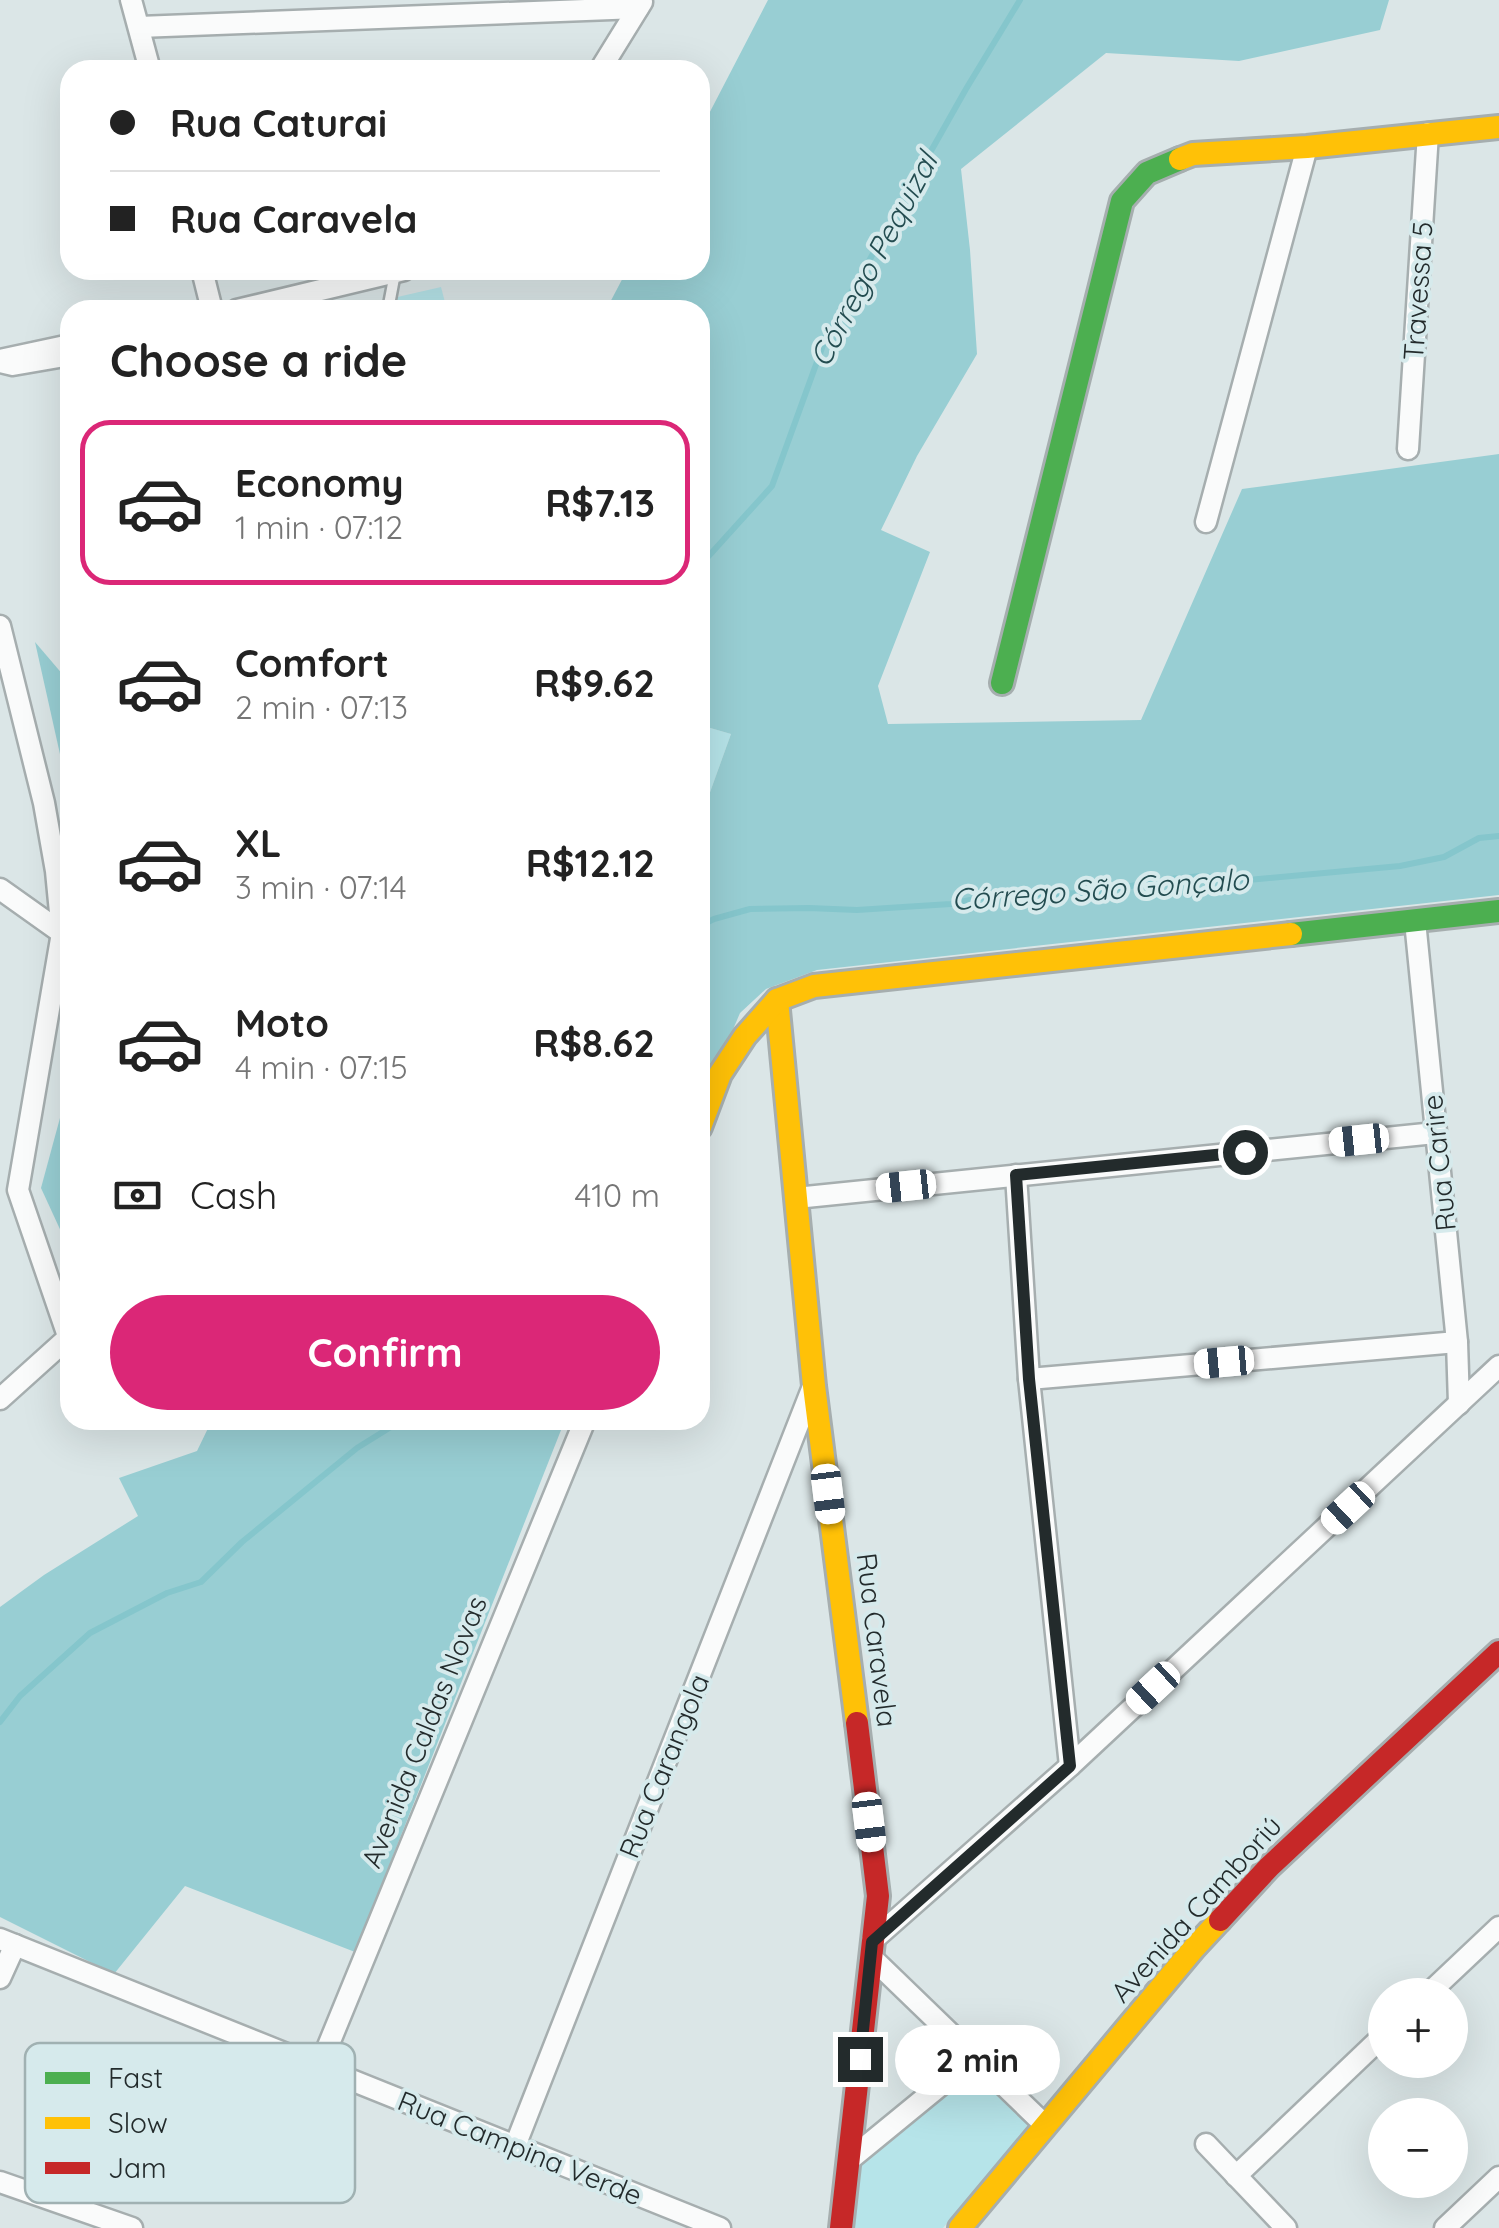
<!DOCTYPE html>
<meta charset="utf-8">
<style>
:root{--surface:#fff;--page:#f2f2f2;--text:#222;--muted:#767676;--line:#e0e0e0;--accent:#db2777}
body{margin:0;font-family:Quicksand,sans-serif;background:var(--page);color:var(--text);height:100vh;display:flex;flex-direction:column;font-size:38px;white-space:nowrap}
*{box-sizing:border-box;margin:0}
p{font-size:32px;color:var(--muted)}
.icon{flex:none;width:55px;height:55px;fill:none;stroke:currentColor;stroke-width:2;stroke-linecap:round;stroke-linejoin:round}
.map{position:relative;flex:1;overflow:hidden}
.drawer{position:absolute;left:60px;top:300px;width:650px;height:1130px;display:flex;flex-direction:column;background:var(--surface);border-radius:30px;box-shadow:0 10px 40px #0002}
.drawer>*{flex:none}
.guide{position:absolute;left:60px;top:60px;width:650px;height:220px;border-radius:30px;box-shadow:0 10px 40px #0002;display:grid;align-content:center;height:220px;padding:0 50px;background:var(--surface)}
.controls{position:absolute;left:1368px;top:1978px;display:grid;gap:20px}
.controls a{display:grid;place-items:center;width:100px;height:100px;border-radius:50%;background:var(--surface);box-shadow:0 10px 40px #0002;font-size:50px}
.end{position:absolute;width:45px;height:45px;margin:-22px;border:12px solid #232b2c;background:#fff;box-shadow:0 0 0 5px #fff}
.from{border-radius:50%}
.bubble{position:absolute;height:70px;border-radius:35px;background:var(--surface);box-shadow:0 10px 40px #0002;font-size:32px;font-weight:700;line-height:70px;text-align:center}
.car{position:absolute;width:30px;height:60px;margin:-30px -15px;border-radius:12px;box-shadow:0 0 8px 2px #0007;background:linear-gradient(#fff 24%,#345 0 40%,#fff 0 76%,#345 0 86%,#fff 0)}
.guide b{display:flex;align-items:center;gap:35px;height:95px;font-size:38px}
.guide b+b{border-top:2px solid var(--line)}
.guide i{width:25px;height:25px;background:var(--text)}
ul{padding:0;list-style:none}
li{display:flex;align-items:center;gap:30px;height:165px;margin:0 20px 15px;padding:0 30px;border:5px solid transparent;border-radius:30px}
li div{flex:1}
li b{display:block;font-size:38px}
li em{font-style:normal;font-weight:700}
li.active{border-color:var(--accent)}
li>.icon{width:90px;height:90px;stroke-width:1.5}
h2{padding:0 50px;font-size:45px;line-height:120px}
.pay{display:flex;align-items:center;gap:25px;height:110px;padding:0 50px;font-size:38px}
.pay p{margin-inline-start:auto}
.action{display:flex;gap:20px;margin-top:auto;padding:20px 50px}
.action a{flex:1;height:115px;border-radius:60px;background:var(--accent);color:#fff;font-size:40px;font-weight:700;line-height:115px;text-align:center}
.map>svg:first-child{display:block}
.green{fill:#b6e4e9}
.forest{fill:#98ced3}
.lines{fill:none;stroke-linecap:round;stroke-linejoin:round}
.stream{stroke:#85c6cc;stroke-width:6}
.lane-casing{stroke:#a6aeaf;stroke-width:15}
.street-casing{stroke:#a6aeaf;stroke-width:25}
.fast-casing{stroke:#a6aeaf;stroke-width:28}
.slow-casing{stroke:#a6aeaf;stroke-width:28}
.jam-casing{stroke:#a6aeaf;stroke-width:28}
.lane{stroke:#fafbfb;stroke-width:10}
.street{stroke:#fafbfb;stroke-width:20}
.fast{stroke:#4caf50;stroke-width:22}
.slow{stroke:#ffc107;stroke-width:22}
.jam{stroke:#c62828;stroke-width:22}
.route{stroke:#232b2c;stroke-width:12}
.labels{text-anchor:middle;stroke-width:8;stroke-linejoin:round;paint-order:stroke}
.street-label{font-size:28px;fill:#232b2c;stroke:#d6eaec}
.water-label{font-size:30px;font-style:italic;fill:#234c50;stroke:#d6eaec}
.key{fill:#d6eaec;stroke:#a0b1b2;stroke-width:2.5}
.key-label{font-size:28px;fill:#232b2c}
</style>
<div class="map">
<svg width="1499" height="2228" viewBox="0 0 1499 2228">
<rect width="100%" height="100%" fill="#dbe6e7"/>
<!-- green -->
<g class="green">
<polygon points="441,287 447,310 341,310"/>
<polygon points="700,725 731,734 700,820"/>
<polygon points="971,2068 1029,2125 943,2228 849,2228 857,2165"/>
</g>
<!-- forest -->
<g class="forest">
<polygon points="768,0 1389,0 1380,30 1239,61 1106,53 961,169 970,250 977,354 917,456 881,530 930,552 878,686 888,724 1141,720 1242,489 1499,454 1499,895 817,970 766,989 740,1013 700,1107 700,820 731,734 700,725 700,310 606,310 627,270 700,270 700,131"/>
<polygon points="35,642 70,683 70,799"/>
<polygon points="70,1081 70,1251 41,1188"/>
<polygon points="212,1420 565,1420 355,1952 185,1886 114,1974 0,1917 0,1607 44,1575 138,1516 119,1478 197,1451"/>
</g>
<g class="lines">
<!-- stream -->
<g class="stream">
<polyline points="700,569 706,559 772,486 826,337 966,89 1020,0"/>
<polyline points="700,926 714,919 750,909 809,908 857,910 903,907 951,904 994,895 1091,893 1170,879 1201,876 1248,880 1400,866 1444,857 1479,838 1499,836"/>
<polyline points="0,1722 20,1696 90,1633 167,1593 201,1582 242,1542 357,1448 402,1420"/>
</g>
<!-- lane casing -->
<g class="lane-casing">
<g id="lane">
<polyline points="388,310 395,273"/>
<polyline points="0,367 12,370 70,360"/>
</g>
</g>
<!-- street casing -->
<g class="street-casing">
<g id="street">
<polyline points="131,0 150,70"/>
<polyline points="139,27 638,8"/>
<polyline points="600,70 642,2"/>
<polyline points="202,270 212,310"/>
<polyline points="237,310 404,270"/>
<polyline points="0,360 70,345"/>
<polyline points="1408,449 1428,133"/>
<polyline points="1206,522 1307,147"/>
<polyline points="0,626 44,803 56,871 62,933 18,1190 68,1336"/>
<polyline points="0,889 62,933"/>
<polyline points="1415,921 1457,1342 1459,1404"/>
<polyline points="1016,1175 1029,1379 1070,1766"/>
<polyline points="796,1198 1435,1133"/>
<polyline points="1029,1379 1457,1342"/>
<polyline points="0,1399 70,1336"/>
<polyline points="0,1939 720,2228"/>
<polyline points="872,1941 1070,1766 1499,1366"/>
<polyline points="871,1957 1046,2126"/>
<polyline points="0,1978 15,1945"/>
<polyline points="1427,1995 1499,1927"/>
<polyline points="319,2068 585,1420"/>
<polyline points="1206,2144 1286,2228"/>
<polyline points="515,2146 812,1389"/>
<polyline points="848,2161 975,2057"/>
<polyline points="1236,2176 1385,2034"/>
<polyline points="0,2182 132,2228"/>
<polyline points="1445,2228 1499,2177"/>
</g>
</g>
<!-- fast casing -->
<g class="fast-casing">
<g id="fast">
<polyline points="1002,683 1122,201 1147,173 1180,159"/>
<polyline points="1291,934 1499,911"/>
</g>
</g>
<!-- slow casing -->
<g class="slow-casing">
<g id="slow">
<polyline points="1180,159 1193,154 1307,147 1499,127"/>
<polyline points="777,1000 814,1386 857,1723"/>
<polyline points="700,1127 720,1074 745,1036 777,1000 814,986 1291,934"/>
<polyline points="960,2228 1194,1948 1220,1920"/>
</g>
</g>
<!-- jam casing -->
<g class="jam-casing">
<g id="jam">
<polyline points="1220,1920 1269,1867 1499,1652"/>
<polyline points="841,2228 878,1896 857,1723"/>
</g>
</g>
<!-- lane -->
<use href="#lane" class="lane"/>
<!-- street -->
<use href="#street" class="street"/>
<!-- fast -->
<use href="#fast" class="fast"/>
<!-- slow -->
<use href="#slow" class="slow"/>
<!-- jam -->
<use href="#jam" class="jam"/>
</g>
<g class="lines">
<!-- route -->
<polyline class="route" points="860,2059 872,1942 1070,1766 1029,1379 1016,1175 1245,1152"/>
</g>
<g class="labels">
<!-- street labels -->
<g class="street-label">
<text transform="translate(1418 291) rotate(-86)" y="10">Travessa 5</text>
<text transform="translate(1439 1163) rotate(-96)" y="10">Rua Carire</text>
<text transform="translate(877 1640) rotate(83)" y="10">Rua Caravela</text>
<text transform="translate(424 1732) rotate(-68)" y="10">Avenida Caldas Novas</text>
<text transform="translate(664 1766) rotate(-68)" y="10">Rua Carangola</text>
<text transform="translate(1196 1909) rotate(-48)" y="10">Avenida Camboriú</text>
<text transform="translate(520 2148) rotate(22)" y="10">Rua Campina Verde</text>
</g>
<!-- water labels -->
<g class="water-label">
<text transform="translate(874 260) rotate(-62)" y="10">Córrego Pequizal</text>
<text transform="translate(1100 890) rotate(-4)" y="10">Córrego São Gonçalo</text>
</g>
</g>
<!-- legend -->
<rect x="25" y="2043" width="330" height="160" rx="15" class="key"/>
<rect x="45" y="2072" width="45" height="12" fill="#4caf50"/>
<rect x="45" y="2117" width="45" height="12" fill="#ffc107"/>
<rect x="45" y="2162" width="45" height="12" fill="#c62828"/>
<g class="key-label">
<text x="108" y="2088">Fast</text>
<text x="108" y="2133">Slow</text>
<text x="108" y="2178">Jam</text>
</g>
</svg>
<div class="controls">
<a>+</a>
<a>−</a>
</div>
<i class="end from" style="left:1245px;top:1152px"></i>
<i class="end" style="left:860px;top:2059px"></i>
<div class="bubble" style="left:895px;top:2025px;width:165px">2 min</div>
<i class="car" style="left:1359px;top:1140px;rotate:264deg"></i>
<i class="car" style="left:906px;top:1186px;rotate:264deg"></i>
<i class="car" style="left:1224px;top:1362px;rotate:265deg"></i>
<i class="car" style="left:828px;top:1494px;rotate:173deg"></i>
<i class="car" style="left:1348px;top:1508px;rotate:227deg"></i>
<i class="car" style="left:1153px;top:1688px;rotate:227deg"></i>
<i class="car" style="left:869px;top:1822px;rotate:173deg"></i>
<div class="guide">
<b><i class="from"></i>Rua Caturai</b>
<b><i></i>Rua Caravela</b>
</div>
<section class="drawer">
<h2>Choose a ride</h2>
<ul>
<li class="active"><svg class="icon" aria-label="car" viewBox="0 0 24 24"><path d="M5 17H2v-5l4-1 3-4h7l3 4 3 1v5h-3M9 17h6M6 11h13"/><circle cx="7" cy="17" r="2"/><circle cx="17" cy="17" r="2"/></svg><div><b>Economy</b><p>1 min · 07:12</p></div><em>R$7.13</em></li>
<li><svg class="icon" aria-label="car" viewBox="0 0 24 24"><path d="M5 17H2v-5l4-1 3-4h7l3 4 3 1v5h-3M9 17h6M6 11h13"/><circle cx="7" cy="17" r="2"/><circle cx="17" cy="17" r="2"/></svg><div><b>Comfort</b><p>2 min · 07:13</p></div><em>R$9.62</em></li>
<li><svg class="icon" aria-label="car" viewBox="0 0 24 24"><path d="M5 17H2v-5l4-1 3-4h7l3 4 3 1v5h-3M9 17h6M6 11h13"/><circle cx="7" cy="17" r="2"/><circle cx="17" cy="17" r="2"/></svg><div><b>XL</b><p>3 min · 07:14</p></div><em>R$12.12</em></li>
<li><svg class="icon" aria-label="car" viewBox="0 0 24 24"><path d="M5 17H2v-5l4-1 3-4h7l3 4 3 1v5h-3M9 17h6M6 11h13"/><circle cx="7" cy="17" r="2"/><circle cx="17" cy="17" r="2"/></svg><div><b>Moto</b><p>4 min · 07:15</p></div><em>R$8.62</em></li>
</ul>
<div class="pay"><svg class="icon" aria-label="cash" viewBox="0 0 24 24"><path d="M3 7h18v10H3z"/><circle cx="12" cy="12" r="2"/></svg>Cash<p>410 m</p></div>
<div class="action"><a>Confirm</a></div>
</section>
</div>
